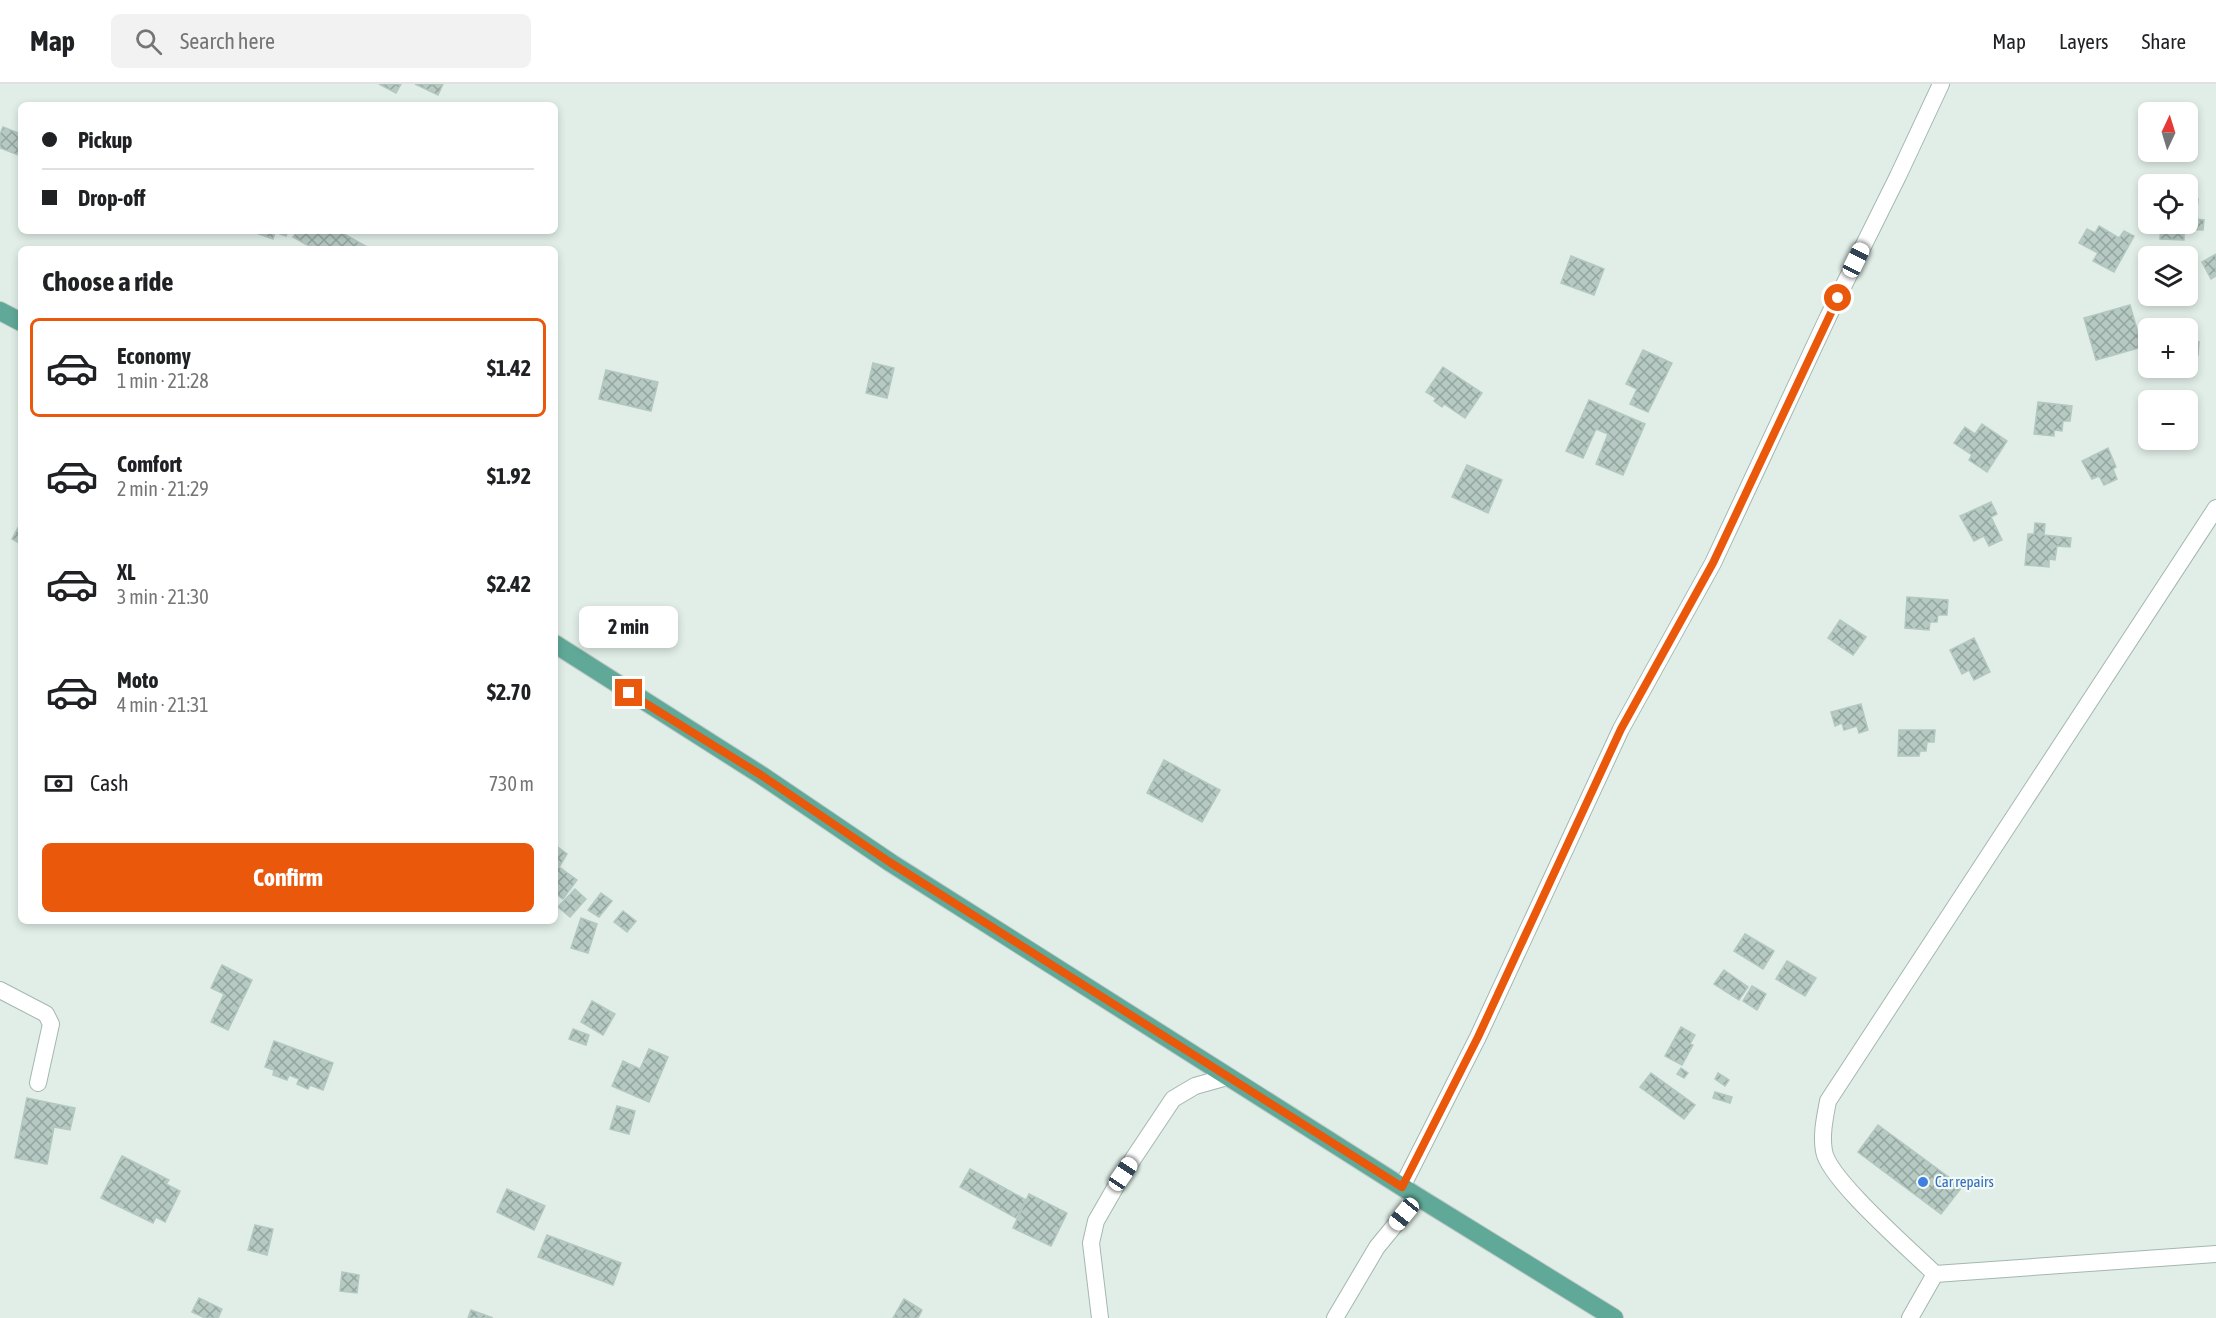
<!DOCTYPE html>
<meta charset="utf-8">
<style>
:root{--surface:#fff;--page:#f2f2f2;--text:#202124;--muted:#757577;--line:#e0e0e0;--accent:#ea580c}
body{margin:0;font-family:"Asap Condensed",sans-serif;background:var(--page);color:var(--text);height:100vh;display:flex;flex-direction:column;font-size:22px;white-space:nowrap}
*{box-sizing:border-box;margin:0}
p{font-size:20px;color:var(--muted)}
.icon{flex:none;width:33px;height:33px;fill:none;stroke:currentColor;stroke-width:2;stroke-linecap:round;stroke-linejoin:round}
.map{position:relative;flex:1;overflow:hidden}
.sheet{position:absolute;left:18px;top:162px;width:540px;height:678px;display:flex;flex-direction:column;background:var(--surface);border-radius:9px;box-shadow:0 3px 9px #0003}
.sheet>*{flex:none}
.top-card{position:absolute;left:18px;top:18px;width:540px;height:132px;border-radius:9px;box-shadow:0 3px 9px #0003;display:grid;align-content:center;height:132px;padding:0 24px;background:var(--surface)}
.needle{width:39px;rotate:4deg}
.tools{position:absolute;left:2138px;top:18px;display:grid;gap:12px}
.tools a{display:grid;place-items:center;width:60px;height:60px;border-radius:9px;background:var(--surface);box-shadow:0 3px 9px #0003;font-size:30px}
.end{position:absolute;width:27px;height:27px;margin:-14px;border:8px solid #ea580c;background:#fff;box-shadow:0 0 0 3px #fff}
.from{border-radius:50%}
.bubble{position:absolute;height:42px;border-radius:9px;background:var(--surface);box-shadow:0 3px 9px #0003;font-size:20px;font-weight:700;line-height:42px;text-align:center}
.car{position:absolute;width:18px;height:36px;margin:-18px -9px;border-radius:8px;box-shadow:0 0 4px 2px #0007;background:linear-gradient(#fff 24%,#345 0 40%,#fff 0 76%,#345 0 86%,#fff 0)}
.top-card b{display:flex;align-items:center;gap:21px;height:57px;font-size:22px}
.top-card b+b{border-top:2px solid var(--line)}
.top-card i{width:15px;height:15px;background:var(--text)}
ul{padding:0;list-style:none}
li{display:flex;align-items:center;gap:18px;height:99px;margin:0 12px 9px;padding:0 12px;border:3px solid transparent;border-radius:9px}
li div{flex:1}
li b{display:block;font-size:22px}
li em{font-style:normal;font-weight:700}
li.selected{border-color:var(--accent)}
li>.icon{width:54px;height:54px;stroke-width:1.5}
h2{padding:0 24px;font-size:27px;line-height:72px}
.pay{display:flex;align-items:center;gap:15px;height:66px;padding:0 24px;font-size:22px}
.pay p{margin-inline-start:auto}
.button{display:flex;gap:12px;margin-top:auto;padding:12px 24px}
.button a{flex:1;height:69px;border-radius:9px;background:var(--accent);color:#fff;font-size:24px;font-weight:700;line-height:69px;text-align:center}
header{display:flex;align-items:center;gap:36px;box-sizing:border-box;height:84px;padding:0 30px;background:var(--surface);border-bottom:2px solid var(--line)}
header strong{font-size:28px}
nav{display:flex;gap:33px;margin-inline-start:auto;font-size:21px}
.search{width:420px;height:54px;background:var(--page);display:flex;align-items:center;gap:15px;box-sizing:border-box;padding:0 21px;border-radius:9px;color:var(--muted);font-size:22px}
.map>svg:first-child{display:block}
.building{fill:url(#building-cross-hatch);stroke:#b3c8c0;stroke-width:1.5}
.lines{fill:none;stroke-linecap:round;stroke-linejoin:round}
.minor-casing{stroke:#a3b7b0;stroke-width:18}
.primary-casing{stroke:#c0cac8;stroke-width:20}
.minor{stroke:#fff;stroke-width:16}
.primary{stroke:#60a998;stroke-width:18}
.route{stroke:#ea580c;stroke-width:8}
.shop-dot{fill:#3f7fe0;stroke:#f2faf6;stroke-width:2}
.labels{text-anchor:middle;stroke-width:4.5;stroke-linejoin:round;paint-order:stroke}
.shop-label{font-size:15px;fill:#366cbe;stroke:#f2faf6;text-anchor:start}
</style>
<header>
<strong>Map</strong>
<div class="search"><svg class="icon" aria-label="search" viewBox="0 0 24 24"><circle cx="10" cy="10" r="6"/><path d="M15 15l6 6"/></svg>Search here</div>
<nav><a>Map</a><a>Layers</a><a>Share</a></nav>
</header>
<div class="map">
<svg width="2216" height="1234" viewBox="0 0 2216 1234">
<defs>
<pattern id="building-cross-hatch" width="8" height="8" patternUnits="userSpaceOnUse" patternTransform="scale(1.5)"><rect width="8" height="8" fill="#b6c9c2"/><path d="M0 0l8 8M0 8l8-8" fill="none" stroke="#93a59f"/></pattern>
</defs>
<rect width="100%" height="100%" fill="#e1eee8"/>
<!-- building -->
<g class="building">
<polygon points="379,0 401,0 396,9"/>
<polygon points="415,0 443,0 438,11"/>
<polygon points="3,43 21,50 21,72 0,64 0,50"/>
<polygon points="2187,114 2198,115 2196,135 2204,136 2203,146 2184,145 2184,156 2160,155 2161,140 2187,140"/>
<polygon points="2099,142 2119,154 2124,147 2134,152 2114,188 2093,177 2098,169 2079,159 2087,145 2095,149"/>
<polygon points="251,147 288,147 286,152 275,148 273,155"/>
<polygon points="297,147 339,147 367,163 365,165 314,165 293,153"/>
<polygon points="2216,170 2216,192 2211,195 2202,178"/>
<polygon points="1571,172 1604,185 1594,211 1561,199"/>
<polygon points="2130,221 2142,263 2096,276 2084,234"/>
<polygon points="2187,257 2199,258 2198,271 2188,271 2187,279"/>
<polygon points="1643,266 1672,279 1648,328 1630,320 1637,305 1626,300"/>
<polygon points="873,279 894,284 887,314 866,309"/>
<polygon points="1443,283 1482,309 1465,334 1444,320 1442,323 1434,317 1436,314 1426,308"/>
<polygon points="2155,284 2171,284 2170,289 2155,288"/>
<polygon points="606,286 658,298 651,327 599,315"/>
<polygon points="1589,316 1645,340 1623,391 1596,380 1608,350 1596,345 1583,374 1566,367"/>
<polygon points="2038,318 2072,322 2070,337 2063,337 2062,347 2054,346 2054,352 2034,350"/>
<polygon points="1982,340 2007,357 1987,388 1969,376 1972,371 1954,359 1965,343 1975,350"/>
<polygon points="2108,364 2116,383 2113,385 2117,395 2104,401 2099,392 2092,395 2082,377"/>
<polygon points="1467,381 1502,396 1488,429 1452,413"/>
<polygon points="1991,418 1997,430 1991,433 2002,456 1989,462 1984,452 1974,457 1960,432"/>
<polygon points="21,438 21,460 12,455"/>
<polygon points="2035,439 2045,440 2044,451 2071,454 2070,463 2057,462 2055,476 2049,475 2049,483 2025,481 2028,450 2034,450"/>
<polygon points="1907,513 1948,516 1947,531 1938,531 1937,538 1930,538 1929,546 1905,544"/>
<polygon points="1840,536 1866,553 1853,571 1828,554"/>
<polygon points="1974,554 1990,588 1974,596 1969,586 1962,590 1950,566"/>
<polygon points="1861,620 1868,646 1859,649 1857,642 1844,646 1842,639 1835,642 1831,628"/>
<polygon points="1899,646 1935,646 1934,658 1927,658 1926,667 1920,667 1919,672 1898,672"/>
<polygon points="1164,676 1220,706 1202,738 1147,709"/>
<polygon points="555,761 567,770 559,783 577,796 563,815 555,809"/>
<polygon points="575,805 586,815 570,833 558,823"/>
<polygon points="601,809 612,817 599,833 588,826"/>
<polygon points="623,827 636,837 627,848 614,838"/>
<polygon points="581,834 597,840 588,869 571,864"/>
<polygon points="1745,850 1774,867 1763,885 1734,867"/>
<polygon points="1787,877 1816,894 1805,912 1776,895"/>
<polygon points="222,881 252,896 228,946 211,938 224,910 211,904"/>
<polygon points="1724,886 1748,903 1739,916 1714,900"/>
<polygon points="1752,902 1766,910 1757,926 1743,917"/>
<polygon points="592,917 615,930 603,951 581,938"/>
<polygon points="1681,943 1695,951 1690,960 1693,961 1682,981 1665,972"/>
<polygon points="573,945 589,951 586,961 569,955"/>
<polygon points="274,957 333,979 323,1006 310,1001 308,1005 297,1000 299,995 289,991 287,996 273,991 274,986 265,983"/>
<polygon points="649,965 668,973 649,1018 612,1002 623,977 640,985"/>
<polygon points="1681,984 1688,989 1684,994 1677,990"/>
<polygon points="1651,989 1695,1021 1684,1035 1640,1003"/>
<polygon points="1718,989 1729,996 1725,1002 1715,995"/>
<polygon points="1715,1008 1732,1013 1730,1019 1713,1014"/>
<polygon points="27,1014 75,1024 70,1046 54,1043 47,1080 15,1074"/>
<polygon points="617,1022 635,1027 629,1050 610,1045"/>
<polygon points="1878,1041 1962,1103 1941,1130 1858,1068"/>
<polygon points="122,1072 169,1096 166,1100 180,1107 165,1138 156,1133 153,1139 101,1114"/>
<polygon points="970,1085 1026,1116 1016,1134 960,1103"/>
<polygon points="507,1105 545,1122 534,1146 497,1128"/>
<polygon points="1029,1110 1067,1129 1051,1162 1013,1144"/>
<polygon points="255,1141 273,1145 267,1171 248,1166"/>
<polygon points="547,1151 621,1179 613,1201 538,1173"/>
<polygon points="342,1188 359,1191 357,1209 340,1207"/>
<polygon points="199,1214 222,1225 218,1234 205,1234 192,1228"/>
<polygon points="904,1215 922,1226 918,1234 893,1234"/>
<polygon points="471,1226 493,1234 468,1234"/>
</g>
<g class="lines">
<!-- minor casing -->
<g class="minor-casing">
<g id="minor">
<polyline points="0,906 46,930 51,940 38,999"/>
<polyline points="1402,1103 1478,953 1621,645 1713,479 1828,233 1898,92 1941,0"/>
<polyline points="1935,1190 2216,1170"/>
<polyline points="1100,1234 1091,1159 1096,1137 1123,1090 1173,1015 1195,1002 1227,993"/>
<polyline points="1335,1234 1377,1163 1418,1113"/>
<path d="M1910 1234 1935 1190C1912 1167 1828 1095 1824 1067 1821 1051 1825 1033 1828 1017L2216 424"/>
</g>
</g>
<!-- primary casing -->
<g class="primary-casing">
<g id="primary">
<polyline points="0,227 21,238"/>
<polyline points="555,560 761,691 891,779 1418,1113 1614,1234"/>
</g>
</g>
<!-- minor -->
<use href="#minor" class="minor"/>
<!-- primary -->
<use href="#primary" class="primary"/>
</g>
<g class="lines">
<!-- route -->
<polyline class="route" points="629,609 761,691 891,779 1402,1103 1478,953 1621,645 1713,479 1838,214"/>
</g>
<!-- markers -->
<circle class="shop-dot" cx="1923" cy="1098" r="6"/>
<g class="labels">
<!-- shop labels -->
<g class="shop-label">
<text x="1935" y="1103">Car repairs</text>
</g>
</g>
</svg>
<div class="tools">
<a><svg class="needle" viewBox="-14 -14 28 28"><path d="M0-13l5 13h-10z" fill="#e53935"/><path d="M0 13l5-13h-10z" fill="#757577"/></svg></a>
<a><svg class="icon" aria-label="locate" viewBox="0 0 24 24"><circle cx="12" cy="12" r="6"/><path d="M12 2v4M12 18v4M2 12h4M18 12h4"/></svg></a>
<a><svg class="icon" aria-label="layers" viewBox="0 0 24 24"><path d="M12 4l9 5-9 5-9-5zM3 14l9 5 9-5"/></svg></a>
<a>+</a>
<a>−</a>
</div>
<i class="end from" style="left:1838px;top:214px"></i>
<i class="end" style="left:629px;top:609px"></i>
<div class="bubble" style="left:579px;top:522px;width:99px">2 min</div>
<i class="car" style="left:1856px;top:176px;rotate:26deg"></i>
<i class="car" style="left:1123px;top:1090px;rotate:34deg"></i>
<i class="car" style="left:1404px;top:1130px;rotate:219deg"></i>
<div class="top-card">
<b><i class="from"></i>Pickup</b>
<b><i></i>Drop-off</b>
</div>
<section class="sheet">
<h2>Choose a ride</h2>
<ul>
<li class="selected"><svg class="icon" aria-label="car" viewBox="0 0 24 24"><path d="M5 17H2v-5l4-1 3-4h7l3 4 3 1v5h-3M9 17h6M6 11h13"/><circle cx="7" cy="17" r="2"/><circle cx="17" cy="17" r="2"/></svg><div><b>Economy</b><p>1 min · 21:28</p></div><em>$1.42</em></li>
<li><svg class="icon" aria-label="car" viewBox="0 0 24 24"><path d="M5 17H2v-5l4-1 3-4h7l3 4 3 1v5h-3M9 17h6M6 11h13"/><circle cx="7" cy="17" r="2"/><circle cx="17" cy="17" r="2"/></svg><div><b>Comfort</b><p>2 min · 21:29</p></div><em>$1.92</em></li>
<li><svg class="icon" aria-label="car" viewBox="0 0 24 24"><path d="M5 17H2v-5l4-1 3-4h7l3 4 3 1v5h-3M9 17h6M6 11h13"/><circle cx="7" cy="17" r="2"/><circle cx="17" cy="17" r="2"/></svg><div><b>XL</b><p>3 min · 21:30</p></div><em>$2.42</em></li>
<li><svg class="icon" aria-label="car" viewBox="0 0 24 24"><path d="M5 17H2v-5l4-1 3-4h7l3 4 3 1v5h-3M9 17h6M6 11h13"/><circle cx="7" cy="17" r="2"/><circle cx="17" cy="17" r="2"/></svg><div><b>Moto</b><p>4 min · 21:31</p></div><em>$2.70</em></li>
</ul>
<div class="pay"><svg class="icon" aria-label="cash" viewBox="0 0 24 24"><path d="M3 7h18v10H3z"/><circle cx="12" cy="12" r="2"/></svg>Cash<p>730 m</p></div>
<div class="button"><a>Confirm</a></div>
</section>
</div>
